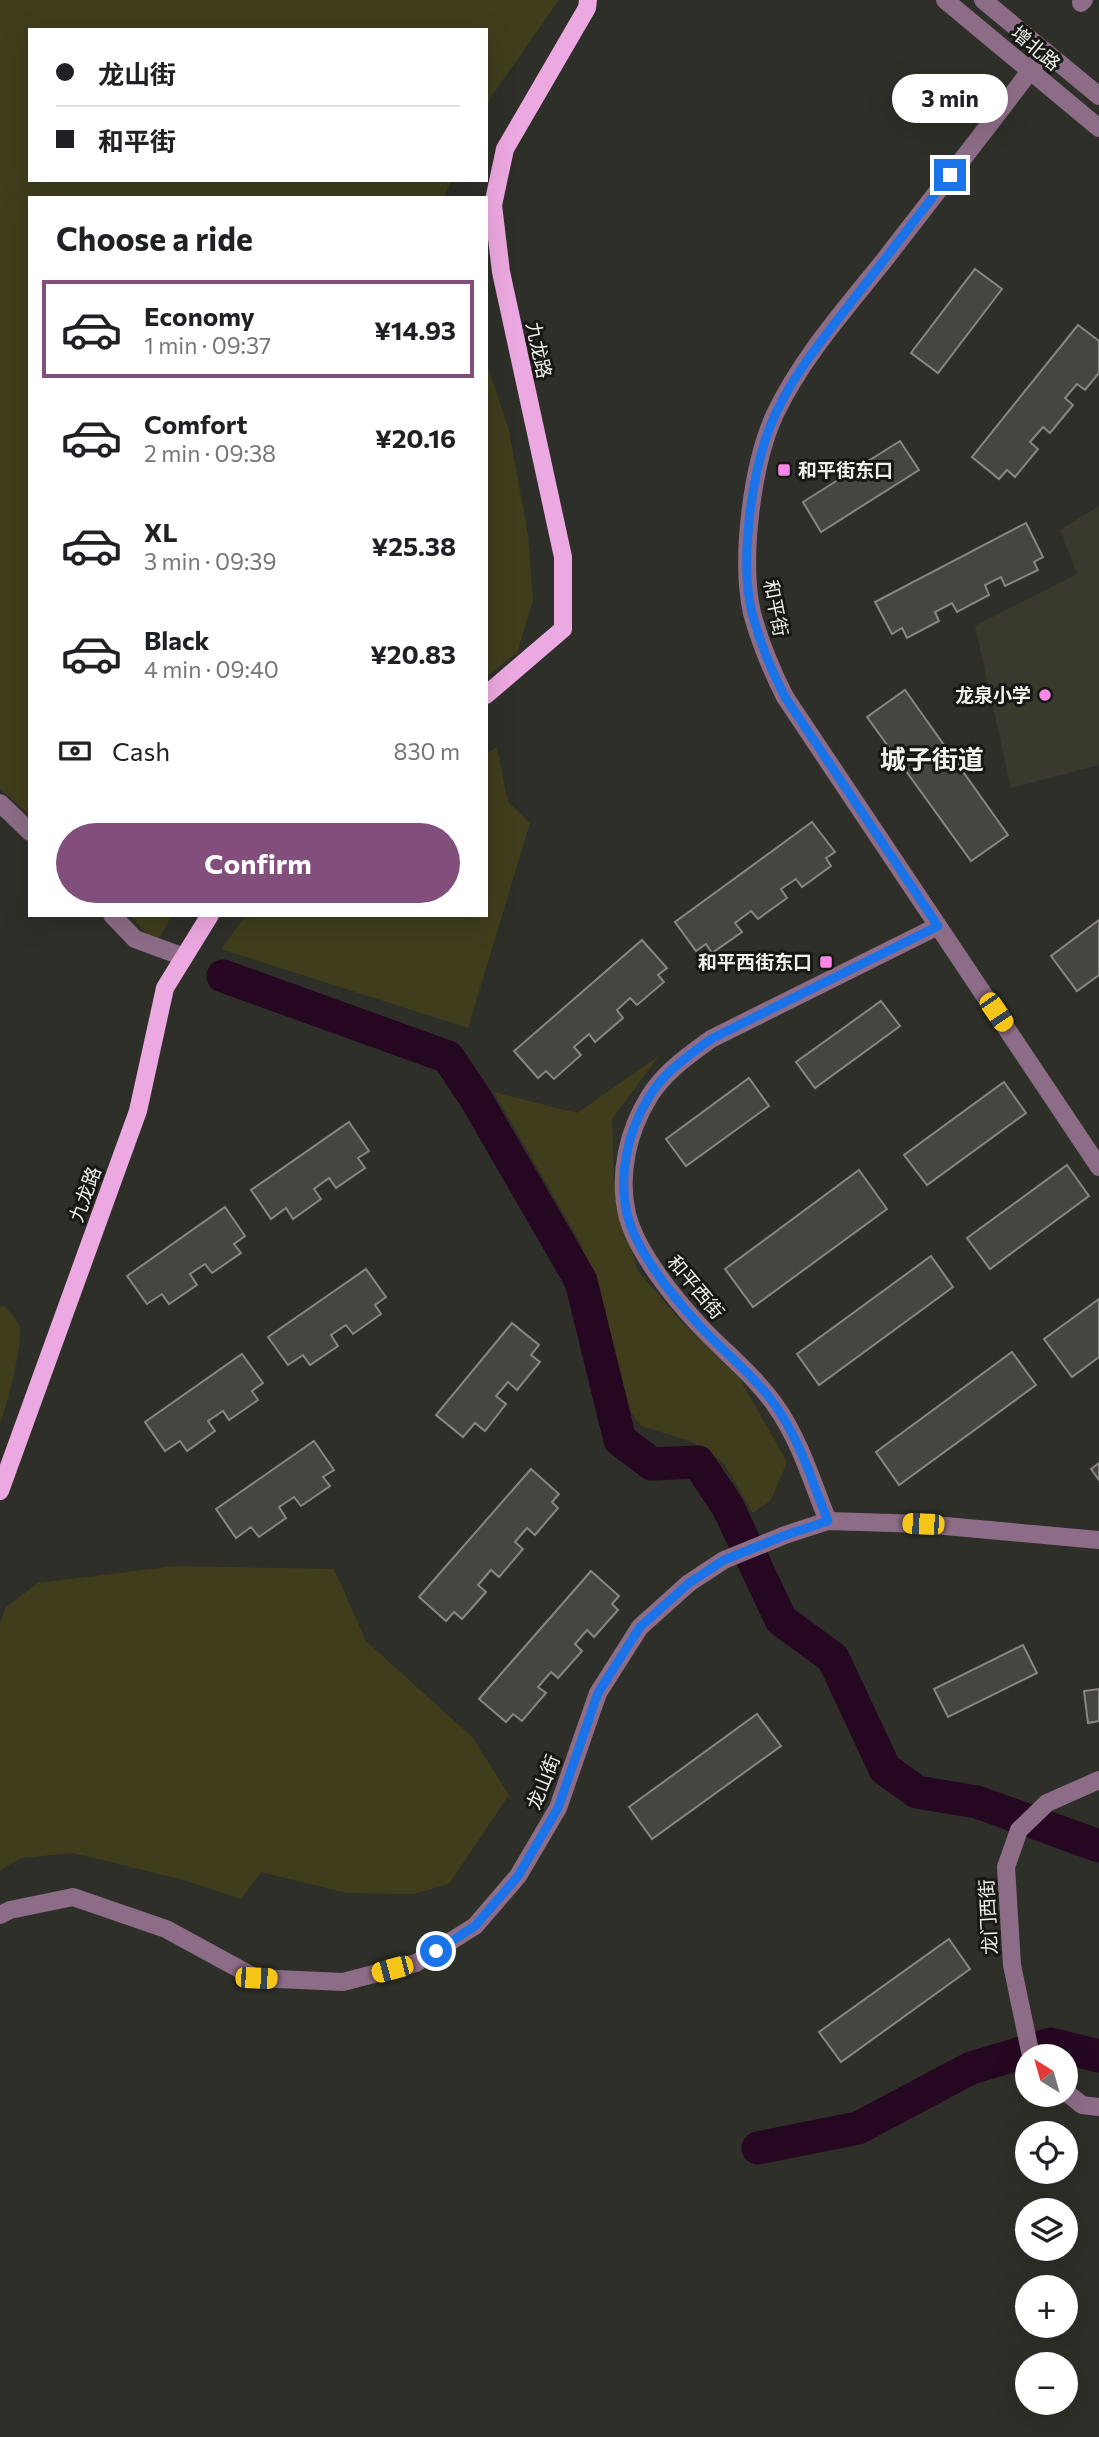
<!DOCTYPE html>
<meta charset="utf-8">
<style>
:root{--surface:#fff;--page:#f2f2f2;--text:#202124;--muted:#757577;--line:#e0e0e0;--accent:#824f7c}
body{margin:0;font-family:Commissioner,"Noto Sans SC",sans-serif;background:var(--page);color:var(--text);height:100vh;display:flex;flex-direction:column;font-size:26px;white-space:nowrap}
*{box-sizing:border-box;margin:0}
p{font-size:23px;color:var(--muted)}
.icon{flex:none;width:38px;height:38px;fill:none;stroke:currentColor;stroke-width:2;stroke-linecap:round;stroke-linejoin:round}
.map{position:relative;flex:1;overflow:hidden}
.panel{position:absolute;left:28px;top:196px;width:460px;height:721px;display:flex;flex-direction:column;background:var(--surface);border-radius:0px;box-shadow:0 7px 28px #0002}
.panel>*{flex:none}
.guide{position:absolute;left:28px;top:28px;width:460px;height:154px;border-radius:0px;box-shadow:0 7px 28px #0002;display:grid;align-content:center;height:154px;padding:0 28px;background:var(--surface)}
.needle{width:46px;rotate:323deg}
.buttons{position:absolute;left:1015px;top:2044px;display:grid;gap:14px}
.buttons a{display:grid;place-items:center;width:63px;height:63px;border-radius:50%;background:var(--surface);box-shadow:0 7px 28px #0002;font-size:35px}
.end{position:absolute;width:32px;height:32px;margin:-16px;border:9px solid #1a73e8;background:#fff;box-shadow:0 0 0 4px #fff}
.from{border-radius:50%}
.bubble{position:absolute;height:49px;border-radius:24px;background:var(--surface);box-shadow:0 7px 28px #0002;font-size:23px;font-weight:700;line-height:49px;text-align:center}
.car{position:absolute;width:21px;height:42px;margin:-21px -10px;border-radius:9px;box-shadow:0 0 5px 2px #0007;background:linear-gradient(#f5c518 24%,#345 0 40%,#f5c518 0 76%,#345 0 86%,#f5c518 0)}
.guide b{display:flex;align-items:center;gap:24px;height:66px;font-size:26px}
.guide b+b{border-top:2px solid var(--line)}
.guide i{width:18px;height:18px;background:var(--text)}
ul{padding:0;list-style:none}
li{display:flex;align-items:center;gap:21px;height:98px;margin:0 14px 10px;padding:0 14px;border:4px solid transparent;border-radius:0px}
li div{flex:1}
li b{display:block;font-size:26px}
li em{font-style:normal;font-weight:700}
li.active{border-color:var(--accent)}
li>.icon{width:63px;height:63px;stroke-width:1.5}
h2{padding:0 28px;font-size:32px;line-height:84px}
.pay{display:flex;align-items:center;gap:18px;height:77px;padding:0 28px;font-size:26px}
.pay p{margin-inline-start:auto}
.button{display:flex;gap:14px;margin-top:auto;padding:14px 28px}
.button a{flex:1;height:80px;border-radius:42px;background:var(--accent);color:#fff;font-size:28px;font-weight:700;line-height:80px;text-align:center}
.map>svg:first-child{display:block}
.built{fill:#3a392d}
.green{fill:#3f3d1c}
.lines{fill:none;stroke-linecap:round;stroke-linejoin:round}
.river{stroke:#250721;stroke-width:33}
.building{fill:#464640;stroke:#878680;stroke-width:2}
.minor{stroke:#8d6c87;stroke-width:18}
.major{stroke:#eca8e0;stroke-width:18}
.route{stroke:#1a73e8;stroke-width:9}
.poi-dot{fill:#f987e8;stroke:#171714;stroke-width:2.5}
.labels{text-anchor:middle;stroke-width:6;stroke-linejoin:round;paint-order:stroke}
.street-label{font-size:19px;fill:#f0f0ec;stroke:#171714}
.poi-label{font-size:19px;font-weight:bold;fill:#f0f0ec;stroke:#171714;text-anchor:end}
.district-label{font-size:26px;font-weight:bold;fill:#f0f0ec;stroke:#171714}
</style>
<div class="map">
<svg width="1099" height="2437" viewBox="0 0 1099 2437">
<rect width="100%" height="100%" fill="#2f2f29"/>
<!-- built -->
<polygon class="built" points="1099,506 1099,765 1011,788 975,626 1077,574 1060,530"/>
<!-- green -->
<g class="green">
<polygon points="0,0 559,0 491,97 487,107 486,30 30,30 30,180 452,180 443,198 30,198 30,815 0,789"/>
<polygon points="487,364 509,430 528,535 533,601 517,653 487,676"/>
<polygon points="497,747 508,802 530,823 468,1028 221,949 246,915 486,915 487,753"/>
<polygon points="130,915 172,915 155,945"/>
<polygon points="659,1056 612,1119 614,1182 637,1270 679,1319 740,1379 787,1462 771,1500 753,1513 723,1462 690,1441 641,1426 631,1412 581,1244 494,1092 577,1113"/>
<path d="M0 1306 5 1307C10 1312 16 1319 19 1325 25 1338 6 1408 0 1424Z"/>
<polygon points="175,1566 334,1569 366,1641 473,1738 509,1795 449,1884 414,1894 346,1893 261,1872 241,1899 183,1880 73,1853 22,1858 0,1870 0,1624 6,1607 38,1583"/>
</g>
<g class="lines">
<!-- river -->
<g class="river">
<polyline points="223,976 448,1057 476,1099 581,1281 620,1440 652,1464 698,1462 728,1507 781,1620 833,1658 885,1769 917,1792 977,1802 1099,1846"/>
<polyline points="758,2148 858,2128 971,2068 1051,2044 1099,2056"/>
</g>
</g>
<!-- building -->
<g class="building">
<polygon points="975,269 1002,289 938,373 911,353"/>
<polygon points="1078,325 1099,341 1099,373 1085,390 1077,384 1065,398 1073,405 1050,433 1043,427 1030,442 1038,449 1015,477 1007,470 999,479 972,457"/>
<polygon points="900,441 919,470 821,532 803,502"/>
<polygon points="1026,523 1043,557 1034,562 1038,570 1005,586 1001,577 985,585 989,595 957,612 952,603 935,612 939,621 907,638 902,628 892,634 875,602"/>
<polygon points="905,690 1008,835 971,861 867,717"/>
<polygon points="812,822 835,852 826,858 831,866 802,887 796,879 781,889 787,898 758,919 751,911 735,923 742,932 712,953 706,944 696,951 675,922"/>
<polygon points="1099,920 1099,975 1077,991 1051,956"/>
<polygon points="642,940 667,968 658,975 664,982 637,1005 630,998 617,1010 623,1018 595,1042 589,1034 574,1047 581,1055 554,1079 546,1071 538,1078 514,1051"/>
<polygon points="881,1001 900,1026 815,1088 796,1062"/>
<polygon points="749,1078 769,1106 686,1166 666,1139"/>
<polygon points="1004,1082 1026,1113 927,1185 904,1155"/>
<polygon points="349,1122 369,1151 358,1158 365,1168 336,1188 329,1178 314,1189 321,1199 293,1219 286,1208 271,1219 251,1190"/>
<polygon points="1067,1165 1089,1196 990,1269 967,1238"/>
<polygon points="859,1170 887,1209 753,1307 725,1269"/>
<polygon points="225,1207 245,1236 234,1244 241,1253 212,1273 205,1264 190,1274 197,1285 169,1304 162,1294 147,1304 127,1276"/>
<polygon points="931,1256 953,1287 819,1385 797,1354"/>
<polygon points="366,1269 386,1297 375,1305 381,1314 353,1334 346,1325 331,1335 338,1346 310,1365 303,1355 288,1365 268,1337"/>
<polygon points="1099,1299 1099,1357 1072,1377 1044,1339"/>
<polygon points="512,1323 539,1345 531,1355 540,1362 517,1390 508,1382 496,1396 506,1404 485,1431 475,1423 463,1437 436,1415"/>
<polygon points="1012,1352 1036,1385 899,1485 876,1452"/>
<polygon points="242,1354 263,1383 252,1391 258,1400 229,1420 223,1411 208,1421 215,1431 187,1451 180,1441 165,1451 145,1422"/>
<polygon points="314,1441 334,1470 323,1477 330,1486 301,1506 294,1497 279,1507 286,1518 259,1537 251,1527 236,1538 216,1509"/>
<polygon points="1099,1463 1099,1480 1091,1469"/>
<polygon points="531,1469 559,1494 552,1502 558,1508 535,1535 527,1528 515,1542 523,1549 499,1577 491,1570 478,1585 486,1592 462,1619 454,1612 446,1621 419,1597"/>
<polygon points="591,1571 619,1596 612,1604 618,1610 594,1637 587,1630 575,1644 582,1651 558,1678 551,1672 538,1687 546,1693 522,1721 513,1714 506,1722 479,1699"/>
<polygon points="1023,1645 1037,1673 948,1717 934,1689"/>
<polygon points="1099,1689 1099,1721 1088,1723 1084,1691"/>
<polygon points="757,1714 781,1746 652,1839 629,1807"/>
<polygon points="949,1939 970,1969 841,2062 819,2032"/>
</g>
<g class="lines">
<!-- minor -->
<g class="minor">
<polyline points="945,0 1099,128"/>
<polyline points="983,0 1099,96"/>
<polyline points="1081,3 1084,0"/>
<path d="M1045 51C993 121 939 189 886 258 847 307 802 357 775 414 752 464 740 559 752 613 760 643 771 669 785 697L1099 1167"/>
<polyline points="0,803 30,832"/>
<polyline points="112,915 135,939 184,957"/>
<path d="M828 1521C812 1482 800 1440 775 1405 754 1375 724 1352 699 1325 673 1297 636 1251 627 1214 618 1174 628 1131 649 1097 663 1073 689 1055 711 1039L938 926"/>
<polyline points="0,1915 10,1910 73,1897 166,1929 256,1978 343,1982 416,1963 475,1926 518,1876 558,1808 598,1693 640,1627 689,1583 724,1560 785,1535 828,1521 923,1524 1099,1540"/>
<polyline points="1031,2056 1012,1965 1006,1867 1019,1830 1047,1803 1099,1780"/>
<polyline points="1066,2092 1082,2105 1099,2107"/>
</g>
<!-- major -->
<g class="major">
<polyline points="486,695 563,629 563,557 501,272 493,205 505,149 587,8 588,0"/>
<polyline points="0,1491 138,1111 165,988 210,915"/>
</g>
</g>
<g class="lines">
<!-- route -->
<path class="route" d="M436 1951 475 1926 518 1876 558 1808 598 1693 640 1627 689 1583 724 1560 786 1535 828 1521C812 1482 800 1440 775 1405 754 1375 723 1352 699 1325 673 1297 636 1251 627 1214 618 1174 628 1131 649 1097 663 1073 689 1055 711 1039L938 926 785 697C771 670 760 643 752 613 739 560 752 465 775 415 793 375 823 339 849 305 883 262 916 218 950 175"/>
</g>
<!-- markers -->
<g class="poi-dot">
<rect x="777" y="463" width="14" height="14" rx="3.5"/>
<circle cx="1045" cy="695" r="7"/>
<rect x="819" y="955" width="14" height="14" rx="3.5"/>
</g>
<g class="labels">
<!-- street labels -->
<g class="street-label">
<text transform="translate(1036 48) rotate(40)" y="7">增北路</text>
<text transform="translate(539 350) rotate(78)" y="7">九龙路</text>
<text transform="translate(776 608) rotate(79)" y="7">和平街</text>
<text transform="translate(85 1194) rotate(-70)" y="7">九龙路</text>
<text transform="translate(696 1287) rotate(50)" y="7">和平西街</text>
<text transform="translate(543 1782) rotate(-68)" y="7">龙山街</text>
<text transform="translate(988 1917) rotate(-93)" y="7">龙门西街</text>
</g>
<!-- poi labels -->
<g class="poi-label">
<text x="798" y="477" text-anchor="start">和平街东口</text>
<text x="1031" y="702">龙泉小学</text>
<text x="812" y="969">和平西街东口</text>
</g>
<!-- district labels -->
<g class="district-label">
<text x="932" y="769">城子街道</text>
</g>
</g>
</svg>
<div class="buttons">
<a><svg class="needle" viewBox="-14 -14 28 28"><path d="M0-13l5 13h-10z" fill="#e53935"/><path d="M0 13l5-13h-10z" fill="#757577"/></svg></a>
<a><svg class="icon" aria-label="locate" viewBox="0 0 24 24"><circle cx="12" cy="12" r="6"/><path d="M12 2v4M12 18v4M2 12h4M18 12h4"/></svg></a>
<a><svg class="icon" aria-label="layers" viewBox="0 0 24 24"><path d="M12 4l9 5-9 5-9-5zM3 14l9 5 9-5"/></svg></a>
<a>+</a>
<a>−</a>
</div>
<i class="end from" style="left:436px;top:1951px"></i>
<i class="end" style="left:950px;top:175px"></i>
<div class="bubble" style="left:892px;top:74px;width:116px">3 min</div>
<i class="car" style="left:996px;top:1012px;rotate:146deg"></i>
<i class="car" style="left:923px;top:1524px;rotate:272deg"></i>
<i class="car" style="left:392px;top:1969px;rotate:255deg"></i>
<i class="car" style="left:256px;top:1978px;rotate:92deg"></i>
<div class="guide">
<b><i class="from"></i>龙山街</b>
<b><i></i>和平街</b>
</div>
<section class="panel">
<h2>Choose a ride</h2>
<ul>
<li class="active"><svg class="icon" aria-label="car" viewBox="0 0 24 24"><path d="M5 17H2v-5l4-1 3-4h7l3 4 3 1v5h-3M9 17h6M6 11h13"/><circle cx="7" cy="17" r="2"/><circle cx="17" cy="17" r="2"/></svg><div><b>Economy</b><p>1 min · 09:37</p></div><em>¥14.93</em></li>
<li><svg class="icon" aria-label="car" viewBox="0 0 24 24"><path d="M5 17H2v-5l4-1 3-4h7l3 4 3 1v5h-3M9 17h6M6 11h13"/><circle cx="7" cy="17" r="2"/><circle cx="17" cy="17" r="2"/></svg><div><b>Comfort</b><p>2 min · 09:38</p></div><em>¥20.16</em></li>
<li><svg class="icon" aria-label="car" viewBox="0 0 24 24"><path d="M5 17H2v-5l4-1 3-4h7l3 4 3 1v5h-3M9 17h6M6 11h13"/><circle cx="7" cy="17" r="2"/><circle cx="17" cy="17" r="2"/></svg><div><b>XL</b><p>3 min · 09:39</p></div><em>¥25.38</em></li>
<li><svg class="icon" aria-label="car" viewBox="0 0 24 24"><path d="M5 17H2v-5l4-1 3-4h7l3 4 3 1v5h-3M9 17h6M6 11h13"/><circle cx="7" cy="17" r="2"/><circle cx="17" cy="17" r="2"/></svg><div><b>Black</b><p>4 min · 09:40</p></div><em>¥20.83</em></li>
</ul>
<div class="pay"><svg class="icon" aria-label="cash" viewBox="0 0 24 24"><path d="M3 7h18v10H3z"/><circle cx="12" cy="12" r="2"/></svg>Cash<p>830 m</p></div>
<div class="button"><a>Confirm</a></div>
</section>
</div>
